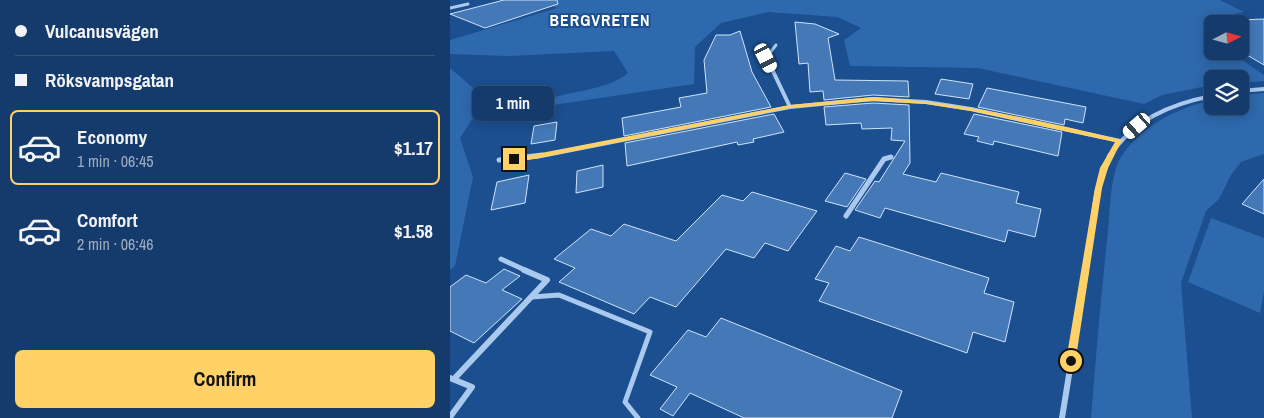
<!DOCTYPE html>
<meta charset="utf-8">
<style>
:root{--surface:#143b6b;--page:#214673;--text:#f1f3f6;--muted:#9dadc1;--line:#33557e;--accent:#ffd166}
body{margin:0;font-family:"Archivo Narrow",sans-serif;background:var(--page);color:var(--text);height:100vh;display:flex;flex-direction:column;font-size:19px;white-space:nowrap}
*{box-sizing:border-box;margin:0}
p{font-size:16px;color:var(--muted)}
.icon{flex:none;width:28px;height:28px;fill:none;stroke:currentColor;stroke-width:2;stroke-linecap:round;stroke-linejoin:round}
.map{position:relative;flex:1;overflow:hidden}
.panel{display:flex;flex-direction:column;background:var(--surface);width:450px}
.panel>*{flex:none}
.guide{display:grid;align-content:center;height:110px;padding:0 15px;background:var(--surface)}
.needle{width:32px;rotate:84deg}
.fabs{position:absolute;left:754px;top:15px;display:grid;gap:10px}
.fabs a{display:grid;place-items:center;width:45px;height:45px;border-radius:8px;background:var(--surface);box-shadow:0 2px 12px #0003,0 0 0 1px var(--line);font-size:25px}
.end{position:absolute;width:22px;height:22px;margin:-11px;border:6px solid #ffd166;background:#111;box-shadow:0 0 0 2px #111}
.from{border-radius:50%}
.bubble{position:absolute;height:35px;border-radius:8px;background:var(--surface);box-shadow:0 2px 12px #0003,0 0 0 1px var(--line);font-size:16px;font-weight:700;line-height:35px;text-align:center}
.car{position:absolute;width:15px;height:30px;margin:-15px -8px;border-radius:6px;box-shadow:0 0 4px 1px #0007;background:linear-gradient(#fff 24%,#345 0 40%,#fff 0 76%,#345 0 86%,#fff 0)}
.guide b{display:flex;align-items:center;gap:18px;height:48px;font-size:19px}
.guide b+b{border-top:1px solid var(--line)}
.guide i{width:12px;height:12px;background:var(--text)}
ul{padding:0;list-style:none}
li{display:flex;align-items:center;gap:15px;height:75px;margin:0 10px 8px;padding:0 5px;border:2px solid transparent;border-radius:8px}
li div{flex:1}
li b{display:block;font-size:19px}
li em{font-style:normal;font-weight:700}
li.selected{border-color:var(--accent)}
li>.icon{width:45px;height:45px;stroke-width:1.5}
.button{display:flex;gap:10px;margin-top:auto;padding:10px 15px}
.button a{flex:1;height:58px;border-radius:8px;background:var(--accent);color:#111;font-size:20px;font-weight:700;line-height:58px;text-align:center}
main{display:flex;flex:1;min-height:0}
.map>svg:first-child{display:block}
.green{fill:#2e69ad}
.building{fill:#4478b7;stroke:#cfe3fa}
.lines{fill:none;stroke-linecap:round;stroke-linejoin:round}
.lane{stroke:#a9c9ee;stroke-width:5}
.street-far3{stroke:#a9c9ee;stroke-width:3}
.street-far2{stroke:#a9c9ee;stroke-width:4}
.street-far1{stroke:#a9c9ee;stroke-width:5}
.street{stroke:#a9c9ee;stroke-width:6}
.route{fill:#ffd166}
.labels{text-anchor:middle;stroke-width:4;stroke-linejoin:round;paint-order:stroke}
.far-district-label{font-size:16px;font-weight:bold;letter-spacing:1px;fill:#fff;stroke:#1b4f8f}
</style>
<main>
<section class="panel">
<div class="guide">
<b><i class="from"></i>Vulcanusvägen</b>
<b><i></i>Röksvampsgatan</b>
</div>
<ul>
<li class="selected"><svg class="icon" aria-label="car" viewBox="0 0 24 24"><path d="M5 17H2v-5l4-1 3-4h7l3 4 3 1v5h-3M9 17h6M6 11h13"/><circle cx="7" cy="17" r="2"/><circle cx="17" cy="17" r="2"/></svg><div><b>Economy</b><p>1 min · 06:45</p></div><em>$1.17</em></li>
<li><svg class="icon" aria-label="car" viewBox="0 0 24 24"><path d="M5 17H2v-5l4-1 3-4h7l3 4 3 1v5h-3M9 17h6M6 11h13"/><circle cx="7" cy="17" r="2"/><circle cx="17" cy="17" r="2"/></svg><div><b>Comfort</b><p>2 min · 06:46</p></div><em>$1.58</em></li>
</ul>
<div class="button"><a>Confirm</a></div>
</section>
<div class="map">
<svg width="814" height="418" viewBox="0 0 814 418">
<rect width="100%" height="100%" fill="#1b4f8f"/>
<!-- green -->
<g class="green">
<path d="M89 0H770L794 12 756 19 762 35V51H779L814 75V81L790 83V79H762V85L712 95 694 104 528 68 400 66 394 40 411 28 387 17 318 12 271 23 245 47 244 84 76 109C106 89 151 95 178 73L164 51 57 56 0 54V40L107 8Z"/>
<polygon points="0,68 30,94 28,110 10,138 23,177 5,266 0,270"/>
<path d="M814 93V154L791 162 781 175 769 199 756 211 731 283 742 418H641C646 356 651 294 658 232 660 211 660 175 671 157 691 126 727 108 762 100V106H790V95Z"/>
<polygon points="761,218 814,238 814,291 810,313 738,282"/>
</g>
<!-- building -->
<g class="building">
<polygon points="54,0 107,0 108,4 35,28 0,14"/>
<polygon points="814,19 814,65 790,51 790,24 772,24 767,21"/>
<polygon points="345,22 365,24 389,34 378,38 385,80 458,81 459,97 423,95 374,100 373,91 360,92 358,63 349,64"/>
<polygon points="290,31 302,72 321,107 174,136 172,118 231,107 229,98 257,93 254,60 266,35 280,35"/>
<polygon points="491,79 523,84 519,99 485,94"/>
<polygon points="537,88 636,107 633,123 615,119 614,125 528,107"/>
<polygon points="423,103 459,105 460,163 453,174 486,182 491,173 569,192 566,203 591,209 585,237 558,230 555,242 435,208 430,218 405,210 425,181 429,182 455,141 441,140 442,128 412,129 411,123 376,125 374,107"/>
<polygon points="324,114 334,132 303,139 304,142 288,145 287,142 177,166 175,143"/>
<polygon points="524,114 612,132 608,156 544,141 543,145 527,141 529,137 514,134"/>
<polygon points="107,122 105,140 81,144 84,126"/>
<polygon points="153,165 153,187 126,193 127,171"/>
<polygon points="395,173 416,179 397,207 375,201"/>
<polygon points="79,175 75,203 41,210 47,182"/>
<polygon points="814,179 814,214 792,204"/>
<polygon points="302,192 367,211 338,251 315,243 304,258 276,249 226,307 200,297 184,314 109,282 125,268 104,259 141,229 161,236 174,224 226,241 272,195 293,201"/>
<polygon points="409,237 539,278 534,293 564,302 555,342 523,332 517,353 369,301 379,283 365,279 386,246 400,251"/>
<polygon points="54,269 70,276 52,290 72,299 24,343 0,331 0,287 16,275 36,283"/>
<polygon points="271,318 452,391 442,418 294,418 240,393 223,416 210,409 227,387 200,375 238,330 256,337"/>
</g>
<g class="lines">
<!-- lane -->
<polyline class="lane" points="82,297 109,295 200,332 175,402 188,418"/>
<!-- street-far3 -->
<g class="street-far3">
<polyline points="0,8 18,4"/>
<polyline points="321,69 316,58 326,45"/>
</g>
<!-- street-far2 -->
<g class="street-far2">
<polyline points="321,67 340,107"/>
<polyline points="790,91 814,89"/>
<polyline points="86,157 340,107 423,99 476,102 521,109 670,141"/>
<path d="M659 157C683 120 720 104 762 96"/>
</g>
<!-- street-far1 -->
<g class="street-far1">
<polyline points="49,160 92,155"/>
<polyline points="396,216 434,159 441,157"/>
<polyline points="51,259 77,271"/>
<polyline points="635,271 647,191 660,155"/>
</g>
<!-- street -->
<g class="street">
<polyline points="0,378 22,387 0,417"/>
<polyline points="4,379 97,280 74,270"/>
<polyline points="612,418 636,270"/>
</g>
</g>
<!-- route -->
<path class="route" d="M423 97C507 102 590 120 672 140L658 168 652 188 625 364 621 366 616 361 645 188 650 168 665 142 521 111 476 104 423 101 340 108 79 160 64 161 60 159 340 105Z"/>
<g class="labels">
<!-- far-district labels -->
<g class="far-district-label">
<text x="150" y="26">BERGVRETEN</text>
</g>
</g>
</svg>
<div class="fabs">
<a><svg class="needle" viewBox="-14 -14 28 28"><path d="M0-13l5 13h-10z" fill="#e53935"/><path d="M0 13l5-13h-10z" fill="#9dadc1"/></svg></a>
<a><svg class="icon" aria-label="layers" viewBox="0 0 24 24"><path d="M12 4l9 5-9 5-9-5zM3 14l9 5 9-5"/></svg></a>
</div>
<i class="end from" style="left:621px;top:361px"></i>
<i class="end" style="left:64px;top:159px"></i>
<div class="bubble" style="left:22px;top:86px;width:82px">1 min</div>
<i class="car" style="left:316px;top:58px;rotate:153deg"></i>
<i class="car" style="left:687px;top:126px;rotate:229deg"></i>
</div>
</main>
